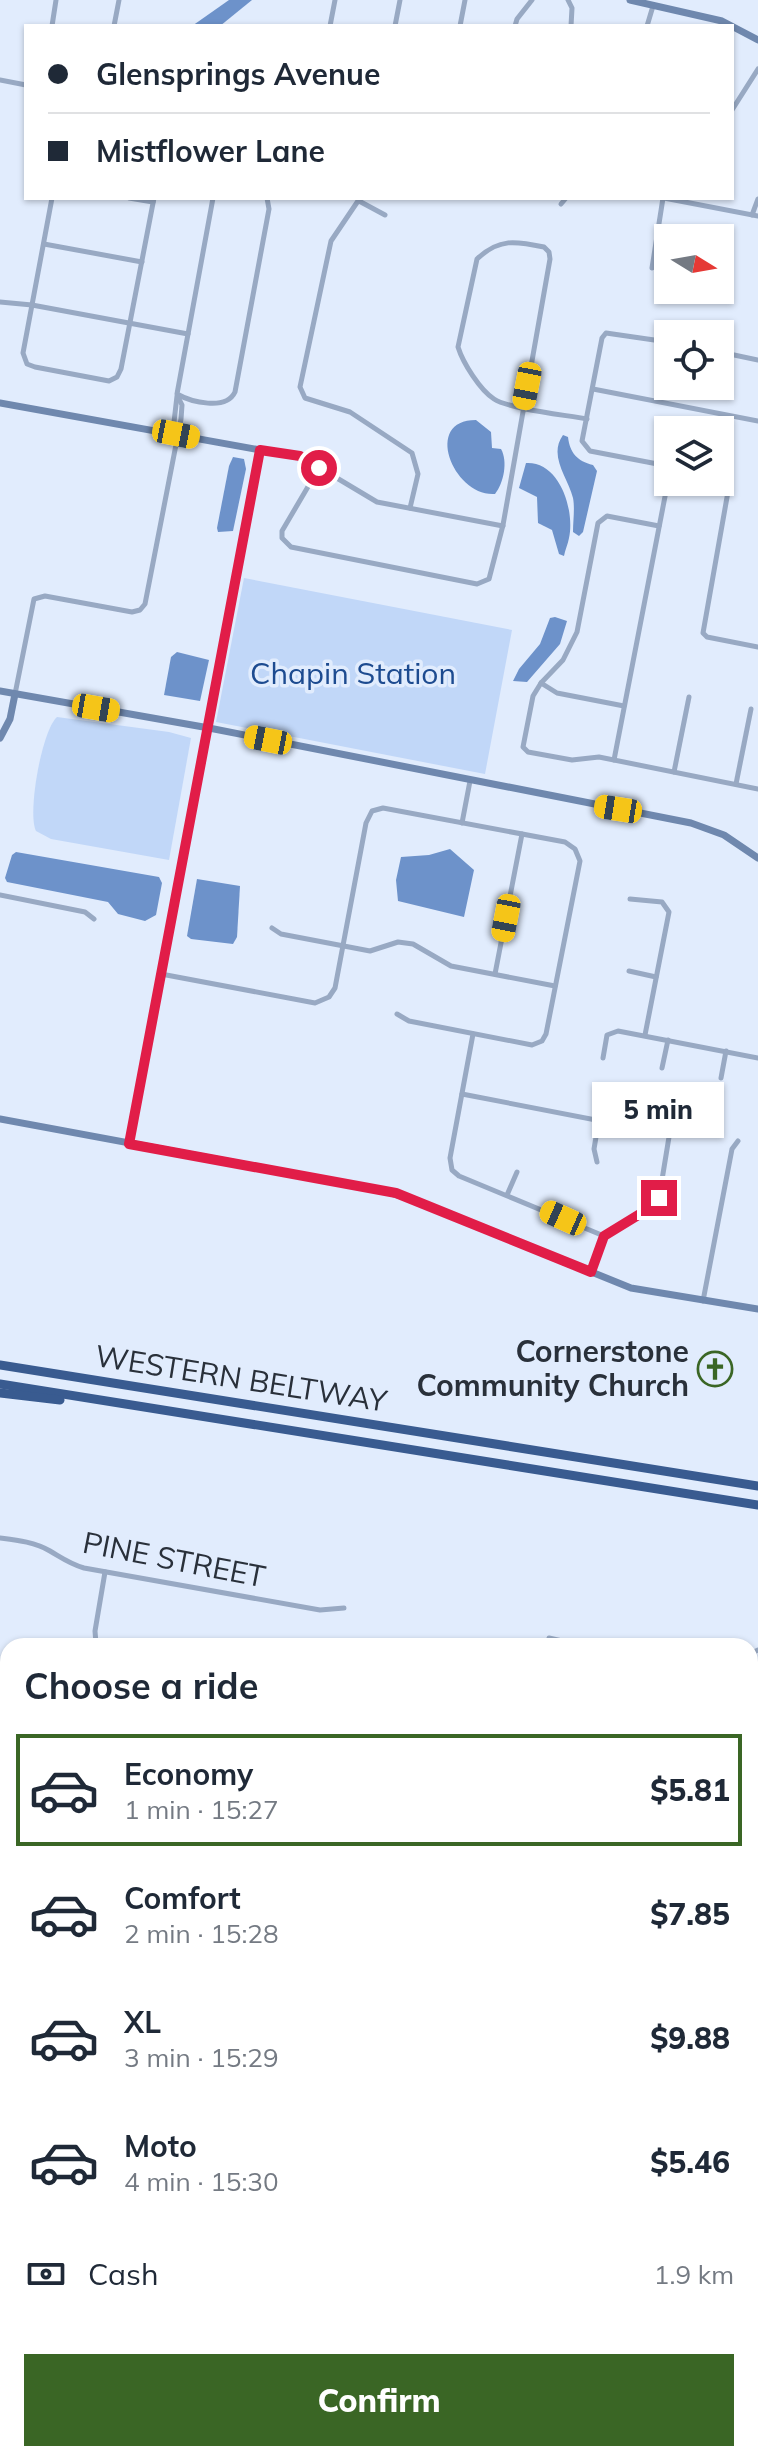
<!DOCTYPE html>
<meta charset="utf-8">
<style>
:root{--surface:#fff;--page:#f2f2f3;--text:#1f2937;--muted:#747a83;--line:#e0e1e3;--accent:#3a6625}
body{margin:0;font-family:Mulish,sans-serif;background:var(--page);color:var(--text);height:100vh;display:flex;flex-direction:column;font-size:30px;white-space:nowrap}
*{box-sizing:border-box;margin:0}
p{font-size:26px;color:var(--muted)}
.icon{flex:none;width:44px;height:44px;fill:none;stroke:currentColor;stroke-width:2;stroke-linecap:round;stroke-linejoin:round}
.map{position:relative;flex:1;overflow:hidden}
.drawer{position:absolute;left:0px;top:1638px;width:758px;height:824px;display:flex;flex-direction:column;background:var(--surface);border-radius:24px 24px 0 0;box-shadow:0 2px 6px #0004}
.drawer>*{flex:none}
.guide{position:absolute;left:24px;top:24px;width:710px;height:176px;border-radius:0px;box-shadow:0 2px 6px #0004;display:grid;align-content:center;height:176px;padding:0 24px;background:var(--surface)}
.needle{width:52px;rotate:101deg}
.controls{position:absolute;left:654px;top:224px;display:grid;gap:16px}
.controls a{display:grid;place-items:center;width:80px;height:80px;border-radius:0px;background:var(--surface);box-shadow:0 2px 6px #0004;font-size:40px}
.end{position:absolute;width:36px;height:36px;margin:-18px;border:10px solid #e11d48;background:#fff;box-shadow:0 0 0 4px #fff}
.from{border-radius:50%}
.bubble{position:absolute;height:56px;border-radius:0px;background:var(--surface);box-shadow:0 2px 6px #0004;font-size:26px;font-weight:800;line-height:56px;text-align:center}
.car{position:absolute;width:24px;height:48px;margin:-24px -12px;border-radius:10px;box-shadow:0 0 6px 2px #0007;background:linear-gradient(#f5c518 24%,#345 0 40%,#f5c518 0 76%,#345 0 86%,#f5c518 0)}
.guide b{display:flex;align-items:center;gap:28px;height:76px;font-size:30px}
.guide b+b{border-top:2px solid var(--line)}
.guide i{width:20px;height:20px;background:var(--text)}
ul{padding:0;list-style:none}
li{display:flex;align-items:center;gap:24px;height:112px;margin:0 16px 12px;padding:0 8px;border:4px solid transparent;border-radius:0px}
li div{flex:1}
li b{display:block;font-size:30px}
li em{font-style:normal;font-weight:800}
li.selected{border-color:var(--accent)}
li>.icon{width:72px;height:72px;stroke-width:1.5}
h2{padding:0 24px;font-size:36px;line-height:96px}
.pay{display:flex;align-items:center;gap:20px;height:88px;padding:0 24px;font-size:30px}
.pay p{margin-inline-start:auto}
.action{display:flex;gap:16px;margin-top:auto;padding:16px 24px}
.action a{flex:1;height:92px;border-radius:0px;background:var(--accent);color:#fff;font-size:32px;font-weight:800;line-height:92px;text-align:center}
.map>svg:first-child{display:block}
.green{fill:#c1d7f8}
.water{fill:#6d92ca}
.lines{fill:none;stroke-linecap:round;stroke-linejoin:round}
.street{stroke:#98a9c3;stroke-width:5}
.secondary{stroke:#6f88ae;stroke-width:7}
.highway{stroke:#395b90;stroke-width:9}
.route{stroke:#e11d48;stroke-width:10}
.labels{text-anchor:middle;stroke-width:7;stroke-linejoin:round;paint-order:stroke}
.park-label{font-size:30px;fill:#1d4b90;stroke:#e1ecfd}
.poi-label{font-size:30px;font-weight:bold;fill:#29303a;stroke:#e1ecfd;text-anchor:end}
.street-label{font-size:30px;fill:#29303a;stroke:#e1ecfd}
</style>
<div class="map">
<svg width="758" height="2462" viewBox="0 0 758 2462">
<rect width="100%" height="100%" fill="#e1ecfd"/>
<!-- green -->
<g class="green">
<polygon points="244,578 512,630 485,774 216,722"/>
<path d="M57 717 169 732 191 738 169 860 51 839 36 831C27 813 42 730 57 717Z"/>
<polygon points="8,1951 8,2393 0,2388 0,1955"/>
</g>
<!-- water -->
<g class="water">
<polygon points="229,0 252,0 220,26 192,26"/>
<path d="M476 420 491 432 492 448 501 449C508 461 504 483 495 494 454 497 422 420 476 420Z"/>
<path d="M563 435 568 437C570 453 577 461 593 465L597 471 583 532 579 536 573 532C573 521 575 508 573 498 568 477 548 456 563 435Z"/>
<polygon points="233,457 244,459 246,469 233,531 218,532 217,528 229,466"/>
<path d="M526 463C560 461 575 511 569 538 568 544 565 550 564 556L559 554 552 530 538 523 537 497 519 488Z"/>
<polygon points="555,617 567,621 560,644 527,682 513,681 519,669 540,644 550,618"/>
<polygon points="177,652 209,660 200,701 164,695 171,657"/>
<polygon points="450,849 474,870 464,917 398,901 396,880 401,857 429,855"/>
<polygon points="16,852 159,877 162,883 156,915 145,921 118,914 108,902 7,882 5,878 12,855"/>
<polygon points="197,879 240,886 237,937 233,944 191,939 187,936"/>
</g>
<g class="lines">
<!-- street -->
<g class="street">
<polyline points="568,0 572,8 571,26"/>
<polyline points="52,26 56,0"/>
<polyline points="114,26 119,0"/>
<polyline points="330,26 335,0"/>
<polyline points="395,26 400,0"/>
<polyline points="460,26 465,0"/>
<polyline points="515,26 517,19 532,0"/>
<polyline points="647,26 653,6"/>
<polyline points="0,80 26,85"/>
<polyline points="732,110 758,69"/>
<polyline points="52,198 23,353 27,364 35,367 109,381 117,377 121,369 154,198"/>
<polyline points="129,198 153,202"/>
<path d="M213 198 177 394C191 402 226 411 235 392L269 209 267 198"/>
<polyline points="360,198 331,241 300,387 305,398 350,412 412,453 418,474 410,508"/>
<polyline points="664,198 758,216"/>
<polyline points="359,201 385,215"/>
<polyline points="561,204 566,198"/>
<polyline points="752,215 758,199"/>
<polyline points="44,244 142,262"/>
<polyline points="652,268 663,198"/>
<polyline points="0,302 32,305 188,334"/>
<polyline points="668,342 606,333 602,338 582,441 590,451 668,466"/>
<polyline points="720,352 758,360"/>
<polyline points="593,389 758,421"/>
<polyline points="176,433 174,422 177,396"/>
<polyline points="260,450 300,456 377,502 503,526"/>
<path d="M319 468 282 531V538L291 547 477 584 489 579 503 525 550 259 549 252 544 247C516 241 499 238 477 259L458 347C463 363 480 390 494 399 509 409 566 415 587 419"/>
<polyline points="720,476 727,480 729,486 703,633 707,637 758,647"/>
<polyline points="659,526 607,516 598,523 577,632 563,660 541,683 533,696 523,747 528,752 572,760 599,757 758,789"/>
<polyline points="541,683 557,693 624,706"/>
<polyline points="15,694 34,599 45,596 132,612 140,610 145,604 181,419 182,405 178,397"/>
<polyline points="614,760 668,481"/>
<polyline points="674,772 689,697"/>
<polyline points="736,784 751,709"/>
<polyline points="462,823 470,781"/>
<polyline points="0,895 85,912 94,919"/>
<polyline points="630,899 662,902 669,912 645,1035"/>
<polyline points="272,928 281,934 370,951 398,942 413,944 451,966 555,986"/>
<polyline points="629,971 656,977"/>
<polyline points="161,974 315,1003 329,997 335,988 366,823 372,811 383,808 565,842 575,849 580,861 546,1034 542,1041 532,1045 409,1021 397,1014"/>
<polyline points="495,974 522,834"/>
<polyline points="473,1034 450,1158 452,1170 459,1176 604,1236"/>
<polyline points="603,1058 607,1035 618,1031 758,1058"/>
<polyline points="662,1068 668,1040"/>
<polyline points="721,1078 726,1051"/>
<polyline points="462,1094 663,1133 669,1137 659,1198 653,1206 604,1236 591,1271"/>
<polyline points="597,1162 594,1149 599,1119"/>
<polyline points="507,1195 517,1172"/>
<polyline points="703,1301 732,1149 738,1141"/>
<path d="M0 1538C16 1540 35 1542 50 1551 62 1558 70 1564 84 1568L320 1610 344 1608"/>
<polyline points="549,1638 584,1646"/>
<polyline points="96,1644 95,1631 105,1572"/>
<polyline points="750,1654 758,1650"/>
<polyline points="750,1743 758,1744"/>
<polyline points="750,1839 758,1838"/>
<polyline points="121,2462 122,2454"/>
<polyline points="209,2462 211,2454"/>
<polyline points="282,2462 284,2454"/>
<polyline points="435,2462 437,2454"/>
<polyline points="476,2462 479,2454"/>
<polyline points="565,2462 567,2454"/>
</g>
<!-- secondary -->
<g class="secondary">
<polyline points="630,0 722,21 758,40"/>
<polyline points="0,403 260,450 129,1144"/>
<polyline points="0,691 209,728 691,823 724,835 758,858"/>
<polyline points="0,738 10,719 15,694"/>
<polyline points="0,1119 377,1189 414,1200 631,1288 758,1309"/>
<polyline points="0,1819 8,1820"/>
<polyline points="750,1904 758,1903"/>
<polyline points="0,2394 8,2395"/>
<polyline points="318,2454 360,2462"/>
</g>
<!-- highway -->
<g class="highway">
<polyline points="0,1365 758,1486"/>
<polyline points="0,1384 758,1505"/>
<polyline points="0,1393 60,1400"/>
</g>
</g>
<g class="lines">
<!-- route -->
<polyline class="route" points="319,468 300,456 260,450 129,1144 396,1193 591,1272 604,1236 653,1206 659,1198"/>
</g>
<!-- icons -->
<defs>
<g id="church-ring" transform="scale(1.8)"><circle r="9.5" fill="#e1ecfd" stroke="#3a6625" stroke-width="1.5"/><path d="M-1.2-6h2.4v3.5h3.3v2.4h-3.3V6h-2.4V-.1h-3.3v-2.4h3.3Z" fill="#3a6625"/></g>
</defs>
<g fill-rule="evenodd">
<use href="#church-ring" x="715" y="1369"/>
</g>
<g class="labels">
<!-- park labels -->
<g class="park-label">
<text x="353" y="684">Chapin Station</text>
</g>
<!-- poi labels -->
<g class="poi-label">
<text x="689" y="1362">Cornerstone<tspan x="689" dy="34">Community Church</tspan></text>
</g>
<!-- street labels -->
<g class="street-label">
<text transform="translate(241 1379) rotate(9)" y="10">WESTERN BELTWAY</text>
<text transform="translate(174 1560) rotate(11)" y="10">PINE STREET</text>
</g>
</g>
</svg>
<div class="controls">
<a><svg class="needle" viewBox="-14 -14 28 28"><path d="M0-13l5 13h-10z" fill="#e53935"/><path d="M0 13l5-13h-10z" fill="#747a83"/></svg></a>
<a><svg class="icon" aria-label="locate" viewBox="0 0 24 24"><circle cx="12" cy="12" r="6"/><path d="M12 2v4M12 18v4M2 12h4M18 12h4"/></svg></a>
<a><svg class="icon" aria-label="layers" viewBox="0 0 24 24"><path d="M12 4l9 5-9 5-9-5zM3 14l9 5 9-5"/></svg></a>
</div>
<i class="end from" style="left:319px;top:468px"></i>
<i class="end" style="left:659px;top:1198px"></i>
<div class="bubble" style="left:592px;top:1082px;width:132px">5 min</div>
<i class="car" style="left:527px;top:386px;rotate:191deg"></i>
<i class="car" style="left:176px;top:434px;rotate:101deg"></i>
<i class="car" style="left:96px;top:708px;rotate:100deg"></i>
<i class="car" style="left:268px;top:740px;rotate:281deg"></i>
<i class="car" style="left:618px;top:809px;rotate:279deg"></i>
<i class="car" style="left:506px;top:918px;rotate:191deg"></i>
<i class="car" style="left:563px;top:1218px;rotate:294deg"></i>
<div class="guide">
<b><i class="from"></i>Glensprings Avenue</b>
<b><i></i>Mistflower Lane</b>
</div>
<section class="drawer">
<h2>Choose a ride</h2>
<ul>
<li class="selected"><svg class="icon" aria-label="car" viewBox="0 0 24 24"><path d="M5 17H2v-5l4-1 3-4h7l3 4 3 1v5h-3M9 17h6M6 11h13"/><circle cx="7" cy="17" r="2"/><circle cx="17" cy="17" r="2"/></svg><div><b>Economy</b><p>1 min · 15:27</p></div><em>$5.81</em></li>
<li><svg class="icon" aria-label="car" viewBox="0 0 24 24"><path d="M5 17H2v-5l4-1 3-4h7l3 4 3 1v5h-3M9 17h6M6 11h13"/><circle cx="7" cy="17" r="2"/><circle cx="17" cy="17" r="2"/></svg><div><b>Comfort</b><p>2 min · 15:28</p></div><em>$7.85</em></li>
<li><svg class="icon" aria-label="car" viewBox="0 0 24 24"><path d="M5 17H2v-5l4-1 3-4h7l3 4 3 1v5h-3M9 17h6M6 11h13"/><circle cx="7" cy="17" r="2"/><circle cx="17" cy="17" r="2"/></svg><div><b>XL</b><p>3 min · 15:29</p></div><em>$9.88</em></li>
<li><svg class="icon" aria-label="car" viewBox="0 0 24 24"><path d="M5 17H2v-5l4-1 3-4h7l3 4 3 1v5h-3M9 17h6M6 11h13"/><circle cx="7" cy="17" r="2"/><circle cx="17" cy="17" r="2"/></svg><div><b>Moto</b><p>4 min · 15:30</p></div><em>$5.46</em></li>
</ul>
<div class="pay"><svg class="icon" aria-label="cash" viewBox="0 0 24 24"><path d="M3 7h18v10H3z"/><circle cx="12" cy="12" r="2"/></svg>Cash<p>1.9 km</p></div>
<div class="action"><a>Confirm</a></div>
</section>
</div>
